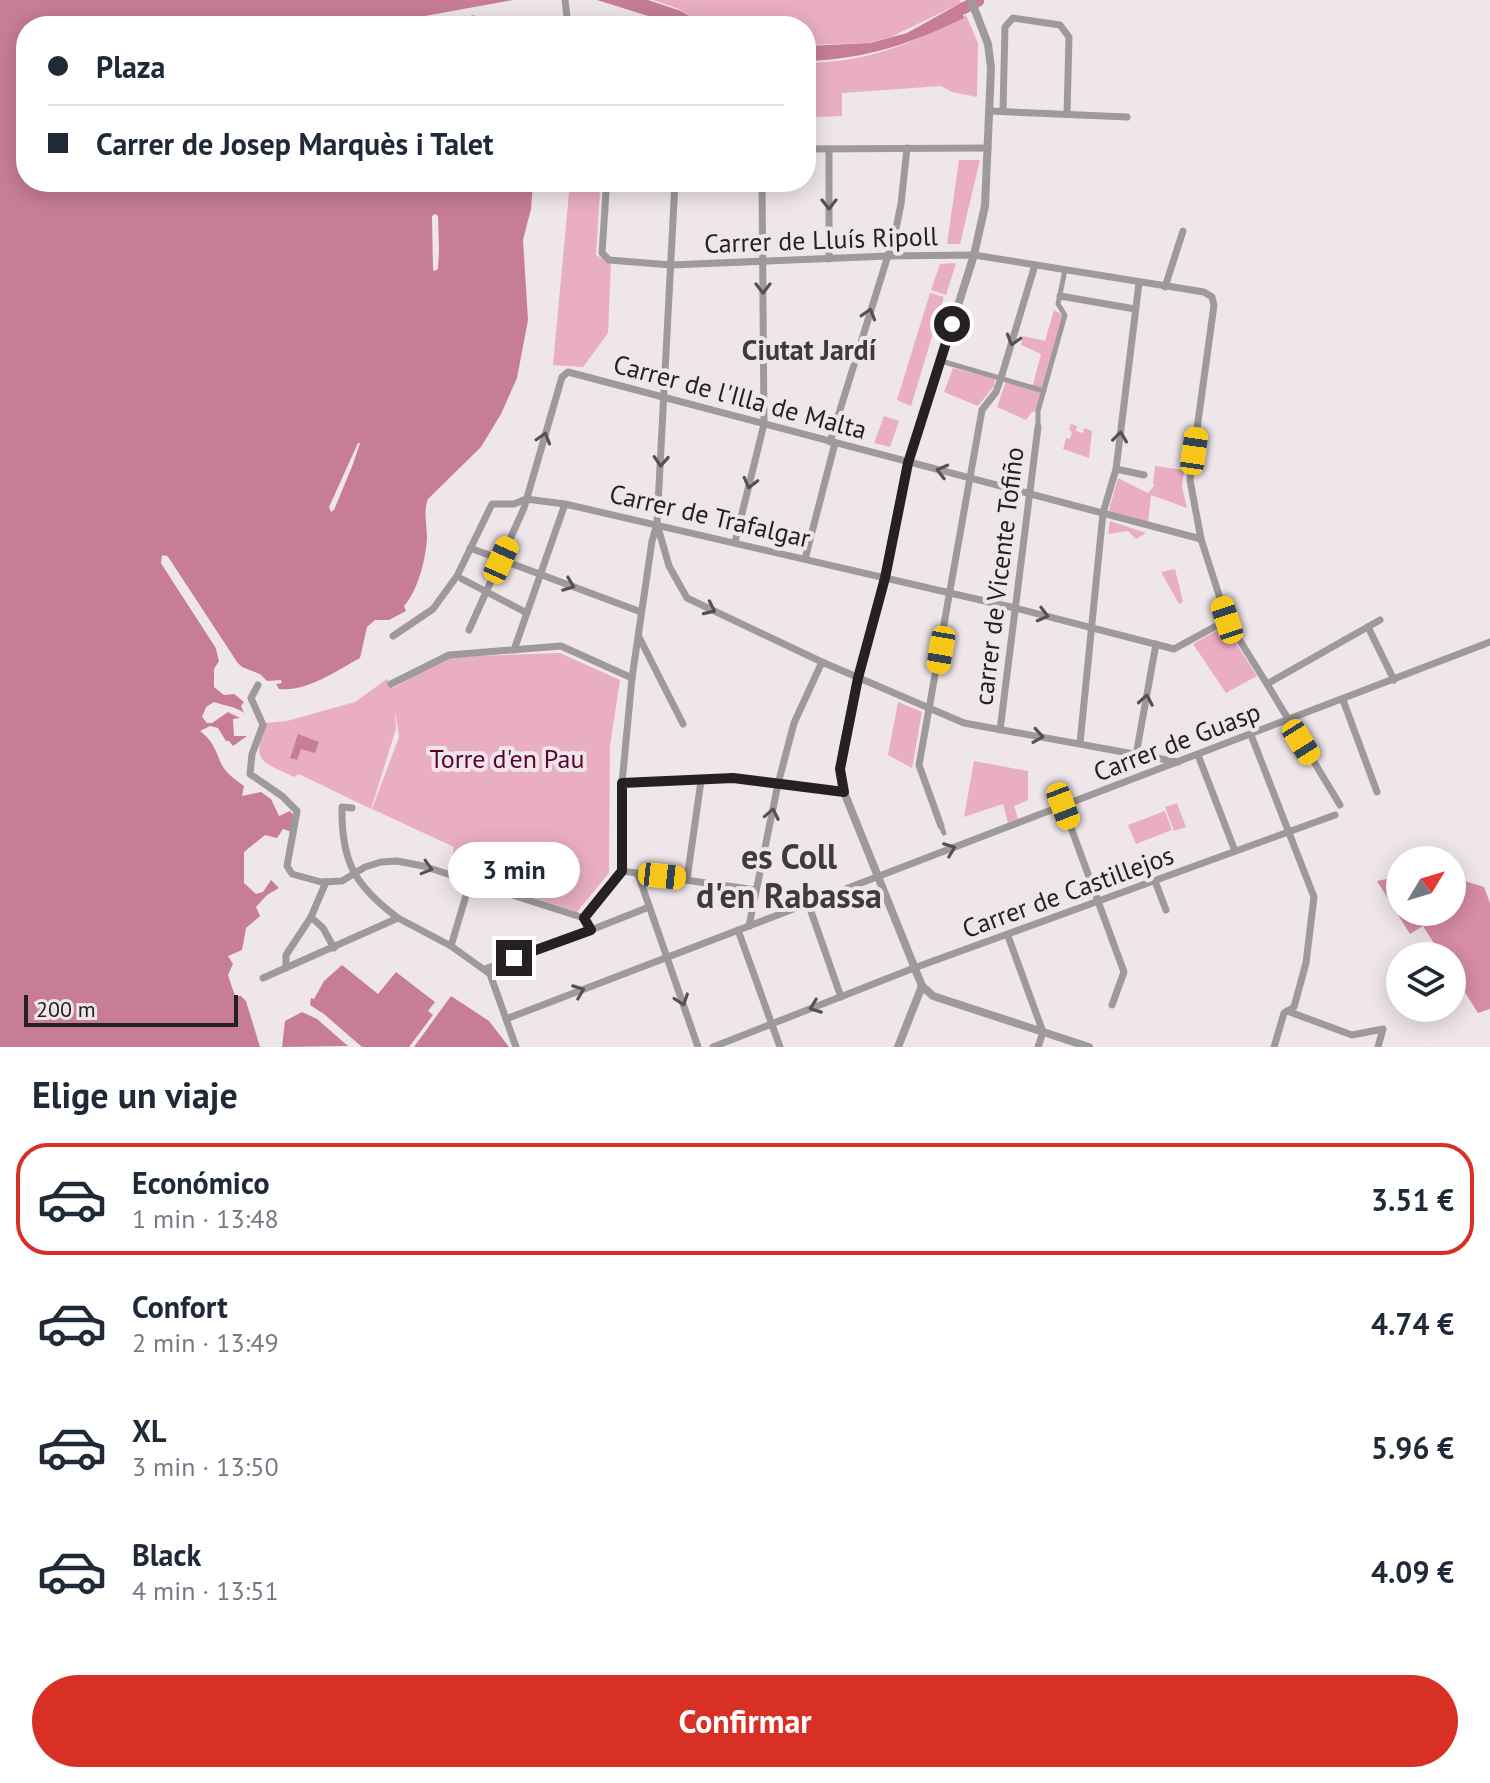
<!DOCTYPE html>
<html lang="es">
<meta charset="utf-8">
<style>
:root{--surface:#fff;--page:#f6f6f7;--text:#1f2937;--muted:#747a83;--line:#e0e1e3;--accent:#d93025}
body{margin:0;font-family:"PT Sans",sans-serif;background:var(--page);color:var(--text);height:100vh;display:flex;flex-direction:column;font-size:30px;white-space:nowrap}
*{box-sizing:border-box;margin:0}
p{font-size:26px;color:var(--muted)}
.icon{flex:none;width:44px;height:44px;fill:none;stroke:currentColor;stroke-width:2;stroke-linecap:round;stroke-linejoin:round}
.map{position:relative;height:1047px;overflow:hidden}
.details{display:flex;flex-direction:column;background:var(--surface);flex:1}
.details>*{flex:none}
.banner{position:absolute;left:16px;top:16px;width:800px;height:176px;border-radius:32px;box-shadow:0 4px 20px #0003;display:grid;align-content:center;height:176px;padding:0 32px;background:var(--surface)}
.needle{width:52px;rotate:52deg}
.fabs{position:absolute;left:1386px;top:846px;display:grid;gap:16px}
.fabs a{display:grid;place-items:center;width:80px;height:80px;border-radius:50%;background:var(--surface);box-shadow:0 4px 20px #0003;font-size:40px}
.scale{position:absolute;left:24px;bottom:20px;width:214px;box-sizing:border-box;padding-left:8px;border:4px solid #252122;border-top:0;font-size:22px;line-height:28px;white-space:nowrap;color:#252122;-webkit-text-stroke:6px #efe6e9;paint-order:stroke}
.end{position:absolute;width:36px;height:36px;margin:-18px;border:10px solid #252122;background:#fff;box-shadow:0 0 0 4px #fff}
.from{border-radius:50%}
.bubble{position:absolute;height:56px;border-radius:28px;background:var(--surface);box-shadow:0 4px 20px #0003;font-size:26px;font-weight:600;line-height:56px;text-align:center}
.car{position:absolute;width:24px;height:48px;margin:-24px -12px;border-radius:10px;box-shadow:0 0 6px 2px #0007;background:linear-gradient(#f5c518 24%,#345 0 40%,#f5c518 0 76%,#345 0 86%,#f5c518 0)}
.banner b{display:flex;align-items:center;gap:28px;height:76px;font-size:30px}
.banner b+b{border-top:2px solid var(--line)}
.banner i{width:20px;height:20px;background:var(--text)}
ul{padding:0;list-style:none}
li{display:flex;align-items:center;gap:24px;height:112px;margin:0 16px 12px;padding:0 16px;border:4px solid transparent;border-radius:32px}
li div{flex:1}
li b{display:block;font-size:30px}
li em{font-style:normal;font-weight:600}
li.current{border-color:var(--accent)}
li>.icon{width:72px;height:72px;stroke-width:1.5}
h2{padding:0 32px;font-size:36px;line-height:96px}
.cta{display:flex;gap:16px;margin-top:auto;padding:16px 32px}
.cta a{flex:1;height:92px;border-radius:48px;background:var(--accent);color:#fff;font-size:32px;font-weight:600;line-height:92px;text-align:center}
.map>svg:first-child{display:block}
.green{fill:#eaaec2}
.forest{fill:#d78ca7}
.water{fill:#c77d98}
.pier{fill:#efe6e9}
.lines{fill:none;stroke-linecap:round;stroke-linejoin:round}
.stream{stroke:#c77d98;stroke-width:2}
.river{stroke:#c77d98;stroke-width:12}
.pedestrian{stroke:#9e9a9b;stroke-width:5}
.minor{stroke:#9e9a9b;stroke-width:7}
.tertiary{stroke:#9e9a9b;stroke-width:8}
.oneway{stroke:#555152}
.route{stroke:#252122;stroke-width:10}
.labels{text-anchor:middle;stroke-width:8;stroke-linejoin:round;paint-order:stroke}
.street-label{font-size:26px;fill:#252122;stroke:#efe6e9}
.park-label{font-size:26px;fill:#5c0032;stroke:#efe6e9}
.neighbourhood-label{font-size:28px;font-weight:bold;fill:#413a3c;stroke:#efe6e9}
.district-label{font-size:34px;font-weight:bold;fill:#413a3c;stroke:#efe6e9}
</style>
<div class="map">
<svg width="1490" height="1047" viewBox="0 0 1490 1047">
<rect width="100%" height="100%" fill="#efe6e9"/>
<!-- green -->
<g class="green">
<polygon points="653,0 960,0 961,3 891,37 868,43 806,45 806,26 709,26 679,9"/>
<path d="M966 15 978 43 977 97 952 92 941 86 842 93V116L816 117 814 98H806V63C869 62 911 44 966 15Z"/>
<polygon points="959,160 980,160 960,244 947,244"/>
<polygon points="570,182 594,182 600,191 596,255 611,263 608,333 583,367 553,365"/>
<polygon points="956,263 946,295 931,290 940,264"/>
<polygon points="930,293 944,297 911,406 897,400"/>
<polygon points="1054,310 1064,316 1037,411 1032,412 1026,420 997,407 1006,381 1031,388 1033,385 1041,354 1021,345 1023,336 1045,341"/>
<polygon points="953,368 995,379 994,386 978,406 944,392"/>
<polygon points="884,416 899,421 890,447 874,443"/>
<polygon points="1071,424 1077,426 1076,431 1083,433 1084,428 1092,431 1089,458 1063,449 1066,438 1070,439 1072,432 1069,430"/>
<polygon points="1155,466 1184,470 1182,487 1187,508 1151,495 1148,523 1111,512 1109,510 1118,478 1148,493 1155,485 1153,484"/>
<polygon points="1110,521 1146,533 1136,539 1128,531 1108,534"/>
<polygon points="1175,569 1183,602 1179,604 1161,572"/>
<polygon points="1225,626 1257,676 1226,693 1193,644"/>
<path d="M560 653 620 680 610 746 609 873 577 912 450 869 454 847 372 809 399 737 395 710 396 729 371 809 299 774 294 777C259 760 252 762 266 723L287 721 355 702 387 679 393 688 449 657Z"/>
<polygon points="898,702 922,712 912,768 888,755"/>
<polygon points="974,761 1028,771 1028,800 1014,806 1018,819 1008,823 1003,804 964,817"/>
<polygon points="1177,803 1186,827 1174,831 1165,807"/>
<polygon points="1165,811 1172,830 1136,844 1128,825"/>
</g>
<!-- forest -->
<polygon class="forest" points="1400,876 1400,912 1452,912 1452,877 1484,887 1490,903 1490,1009 1478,1013 1452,972 1452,956 1442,956 1423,926 1410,934 1377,881"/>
<!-- water -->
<g class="water">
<path d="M0 0H513L387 23 382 26H26V182H533L531 209 523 240 528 320 517 378 501 414 481 447 428 499C423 511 427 524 427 538 426 558 418 591 404 606L406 611 389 620H375L367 627 360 658C336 671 307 692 279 689L276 684 282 683 281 680 267 681 260 674 242 667 237 662 168 557 165 555 161 563 216 648 219 661 214 669V687L224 695 234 694 244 702 241 706 244 713C235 706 225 706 214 702L206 707 202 717 207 723H212L228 712 240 718 233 719 234 736H247L233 746 229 741H226L218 728 210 726 200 731C213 741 215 749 221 763 225 773 236 780 244 786L242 796 261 792 271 799 279 816 290 811 295 817 292 832 283 829 277 838 265 835 244 852V883L256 894 263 892 271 880 279 888 267 895 256 907 260 916 246 928 242 950 228 956 233 964 228 975 235 996H241L246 1001 260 1047H0Z"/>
<polygon points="597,0 648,0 681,11 708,26 680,26"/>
<path d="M959 4 964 18C910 44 867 59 806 61V46L870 43 907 33Z"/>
<polygon points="474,15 483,26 420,26"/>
<polygon points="298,734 319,742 315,753 301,749 297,760 290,758"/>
<polygon points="342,965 378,994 396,972 435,1002 428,1011 433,1015 409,1047 362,1047 324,1014 310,1005 311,998 314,999 324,981"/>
<polygon points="451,996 489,1021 509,1047 414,1047"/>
<polygon points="302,1012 317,1019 348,1046 282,1047 285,1021"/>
</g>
<!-- pier -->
<g class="pier">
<polygon points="517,0 515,4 505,6 476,11 479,14 424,26 416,26 419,22 454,15 382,26 386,23"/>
<polygon points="435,214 438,216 439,251 438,269 435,271 433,270 432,216"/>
<polygon points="358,443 360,443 353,464 334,510 331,512 329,507"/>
<polygon points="162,555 168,557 234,658 230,659 164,559 219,646 223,662 219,661 216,648 161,563"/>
</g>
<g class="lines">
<!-- stream -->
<polyline class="stream" points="978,1 980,0"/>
<!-- river -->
<polyline class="river" points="962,9 978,1"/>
<!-- pedestrian -->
<g class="pedestrian">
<polyline points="941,361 1044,391"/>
<polyline points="1038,427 1038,411 1065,315 1058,304 1065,270"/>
<polyline points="941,826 944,833"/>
</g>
<!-- minor -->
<g class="minor">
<polyline points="565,0 568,26"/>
<polyline points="989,111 1127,117"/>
<polyline points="1003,111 1005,27 1013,18 1060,25 1069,37 1067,114"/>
<polyline points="806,149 988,148"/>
<polyline points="600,182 606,192 602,253 609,260 671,265 887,256 974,255 1204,292 1212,297 1214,305 1190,480 1201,539 1227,620 1267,684"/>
<polyline points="829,259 829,149"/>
<polyline points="1165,287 1183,231"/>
<polyline points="1060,296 1135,309"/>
<polyline points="830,442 895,233 901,204 907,148"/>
<polyline points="1116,469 1144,475"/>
<polyline points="657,524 669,566 687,598 822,662 964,723 1178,762"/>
<polyline points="735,542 764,424 762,182"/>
<polyline points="470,548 641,612"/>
<polyline points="805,559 835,443"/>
<polyline points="462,579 527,613"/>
<polyline points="1368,627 1394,680"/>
<polyline points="469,630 524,508 562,377 568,372 1201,539"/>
<polyline points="393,636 433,609 457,576 492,504 514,504 526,499 565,504 1015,608 1174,649 1227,620"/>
<polyline points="639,637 683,724"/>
<polyline points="514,650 565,504"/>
<polyline points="632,678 652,541 657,524 675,182"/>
<polyline points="391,684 449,655 561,646 632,678 622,783 622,871 584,918"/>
<polyline points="258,685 251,698 263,725 252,754 250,774 282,796 297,811 287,866 292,874 321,882 342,881 365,867 381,862 397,861 423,866 584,918"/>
<polyline points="1343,700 1377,792"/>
<polyline points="1000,730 1038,427"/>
<polyline points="1251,735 1314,897 1306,963 1294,1007 1284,1013 1274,1047"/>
<polyline points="1080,743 1103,513 1116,469 1139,283"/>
<polyline points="1136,755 1156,644"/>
<polyline points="1198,755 1235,851"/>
<polyline points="622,783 733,778 844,792"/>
<polyline points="1340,805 1267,684 1380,620"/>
<polyline points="1063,806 1124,972 1112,1005"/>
<path d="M352 808 342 807C341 862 355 886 398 918"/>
<polyline points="941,826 919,765 982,410 996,392 1001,378 1035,265"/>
<polyline points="622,871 756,890"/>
<polyline points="638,874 698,1047"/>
<polyline points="687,879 701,781"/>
<polyline points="1155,881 1166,910"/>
<polyline points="808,903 841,997"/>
<polyline points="311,917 323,928 334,948"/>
<polyline points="584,918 591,930 649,907"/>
<polyline points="749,926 778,784 794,723 822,662"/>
<polyline points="738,930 780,1047"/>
<polyline points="1008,936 1043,1032 1038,1047"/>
<polyline points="451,946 470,882"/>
<polyline points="286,968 286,955 311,917 326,882"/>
<polyline points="485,969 591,930"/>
<polyline points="263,978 398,918 451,946 490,974 516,1047"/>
<polyline points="1287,1011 1352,1035 1383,1029 1378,1047"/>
<polyline points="506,1019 1490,642"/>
<polyline points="713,1047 914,968 1335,815"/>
</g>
<!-- tertiary -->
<g class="tertiary">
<polyline points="971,0 988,44 991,68 985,206 974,255 908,463 885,578 858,678 843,748 840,769 844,792 922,986 933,996 1089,1047"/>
<polyline points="898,1047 922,986"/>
</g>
</g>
<!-- one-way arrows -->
<defs><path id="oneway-chevron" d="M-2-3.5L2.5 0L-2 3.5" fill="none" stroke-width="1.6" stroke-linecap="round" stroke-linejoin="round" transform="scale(2)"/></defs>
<g class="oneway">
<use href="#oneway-chevron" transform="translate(829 204) rotate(90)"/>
<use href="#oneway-chevron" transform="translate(763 288) rotate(90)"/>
<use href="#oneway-chevron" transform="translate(869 314) rotate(-73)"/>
<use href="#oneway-chevron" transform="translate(1013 340) rotate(107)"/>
<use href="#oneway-chevron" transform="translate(1120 437) rotate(-83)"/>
<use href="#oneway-chevron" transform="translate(544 438) rotate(-73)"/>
<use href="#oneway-chevron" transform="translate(661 461) rotate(93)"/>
<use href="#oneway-chevron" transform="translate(942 471) rotate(-166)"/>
<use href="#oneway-chevron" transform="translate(750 483) rotate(104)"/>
<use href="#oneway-chevron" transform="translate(569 585) rotate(21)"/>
<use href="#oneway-chevron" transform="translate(710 609) rotate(25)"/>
<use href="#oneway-chevron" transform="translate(1043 615) rotate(15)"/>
<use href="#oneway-chevron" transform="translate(1146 700) rotate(-80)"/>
<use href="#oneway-chevron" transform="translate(1038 736) rotate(9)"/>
<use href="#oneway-chevron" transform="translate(772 814) rotate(-79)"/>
<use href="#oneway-chevron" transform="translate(950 849) rotate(-21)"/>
<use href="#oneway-chevron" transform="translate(427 868) rotate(16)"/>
<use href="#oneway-chevron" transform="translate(579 991) rotate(-21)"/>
<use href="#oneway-chevron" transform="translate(682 1000) rotate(71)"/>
<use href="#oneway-chevron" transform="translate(815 1007) rotate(159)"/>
</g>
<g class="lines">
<!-- route -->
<polyline class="route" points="514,958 591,930 584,918 622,871 622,783 733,778 844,792 840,769 858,678 885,578 908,463 952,324"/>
</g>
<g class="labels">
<!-- street labels -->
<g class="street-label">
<text transform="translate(821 240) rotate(-2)" y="9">Carrer de Lluís Ripoll</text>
<text transform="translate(740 397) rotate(15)" y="9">Carrer de l'Illa de Malta</text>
<text transform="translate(710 516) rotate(13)" y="9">Carrer de Trafalgar</text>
<text transform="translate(999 576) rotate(-83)" y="9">carrer de Vicente Tofiño</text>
<text transform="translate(1177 742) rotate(-21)" y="9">Carrer de Guasp</text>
<text transform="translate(1068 892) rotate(-20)" y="9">Carrer de Castillejos</text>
</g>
<!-- park labels -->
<g class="park-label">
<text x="507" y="768">Torre d'en Pau</text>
</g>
<!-- neighbourhood labels -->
<g class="neighbourhood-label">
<text x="809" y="360">Ciutat Jardí</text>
</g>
<!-- district labels -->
<g class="district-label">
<text x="789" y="869">es Coll<tspan x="789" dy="39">d'en Rabassa</tspan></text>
</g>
</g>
</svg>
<div class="fabs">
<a><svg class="needle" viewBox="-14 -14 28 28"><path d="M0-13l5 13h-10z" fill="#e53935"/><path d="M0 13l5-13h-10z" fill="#747a83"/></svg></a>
<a><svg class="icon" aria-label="layers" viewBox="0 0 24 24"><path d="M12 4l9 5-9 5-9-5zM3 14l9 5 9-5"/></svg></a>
</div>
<div class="scale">200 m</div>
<i class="end from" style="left:952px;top:324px"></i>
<i class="end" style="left:514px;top:958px"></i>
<div class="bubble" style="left:448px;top:842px;width:132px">3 min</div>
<i class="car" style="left:1194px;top:451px;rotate:8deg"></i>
<i class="car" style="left:501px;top:560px;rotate:24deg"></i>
<i class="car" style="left:1227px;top:620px;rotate:342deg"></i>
<i class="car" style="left:941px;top:650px;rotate:190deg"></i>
<i class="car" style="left:1301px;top:742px;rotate:148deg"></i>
<i class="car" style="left:1063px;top:806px;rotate:159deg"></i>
<i class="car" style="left:662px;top:876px;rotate:96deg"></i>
<div class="banner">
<b><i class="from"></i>Plaza</b>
<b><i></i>Carrer de Josep Marquès i Talet</b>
</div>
</div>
<section class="details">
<h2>Elige un viaje</h2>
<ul>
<li class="current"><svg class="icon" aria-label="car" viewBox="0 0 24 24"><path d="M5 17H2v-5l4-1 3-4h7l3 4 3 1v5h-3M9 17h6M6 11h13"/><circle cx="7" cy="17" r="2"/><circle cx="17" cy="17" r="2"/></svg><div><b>Económico</b><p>1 min · 13:48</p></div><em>3.51 €</em></li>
<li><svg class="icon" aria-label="car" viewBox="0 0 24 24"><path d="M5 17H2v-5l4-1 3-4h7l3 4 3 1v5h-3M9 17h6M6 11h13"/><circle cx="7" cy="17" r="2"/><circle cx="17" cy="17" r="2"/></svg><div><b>Confort</b><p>2 min · 13:49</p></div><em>4.74 €</em></li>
<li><svg class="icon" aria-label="car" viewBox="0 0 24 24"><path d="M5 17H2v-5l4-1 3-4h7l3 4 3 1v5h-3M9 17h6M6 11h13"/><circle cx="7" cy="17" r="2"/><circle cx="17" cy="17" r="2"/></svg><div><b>XL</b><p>3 min · 13:50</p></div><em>5.96 €</em></li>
<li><svg class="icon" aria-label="car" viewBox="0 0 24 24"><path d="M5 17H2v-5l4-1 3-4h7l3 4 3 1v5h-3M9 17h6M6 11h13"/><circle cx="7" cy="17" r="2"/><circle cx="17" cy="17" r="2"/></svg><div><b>Black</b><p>4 min · 13:51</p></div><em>4.09 €</em></li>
</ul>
<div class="cta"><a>Confirmar</a></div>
</section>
